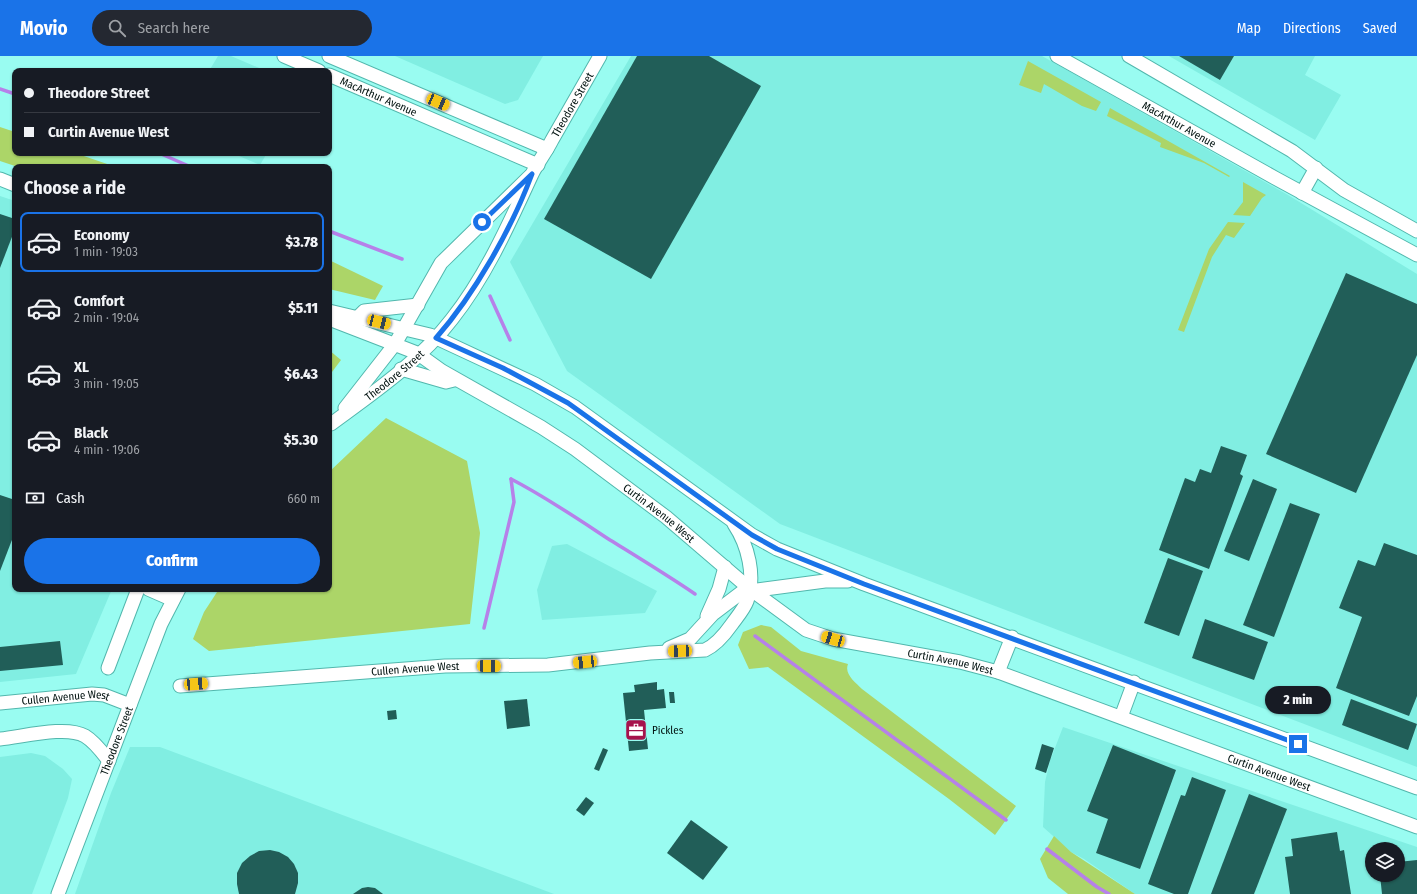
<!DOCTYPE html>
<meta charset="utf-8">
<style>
:root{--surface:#171b24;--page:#242831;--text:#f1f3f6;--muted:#9ea1a6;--line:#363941;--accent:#1a73e8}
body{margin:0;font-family:"Fira Sans Condensed",sans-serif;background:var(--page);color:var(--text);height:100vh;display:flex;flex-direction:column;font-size:15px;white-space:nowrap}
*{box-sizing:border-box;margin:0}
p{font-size:13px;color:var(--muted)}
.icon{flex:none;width:22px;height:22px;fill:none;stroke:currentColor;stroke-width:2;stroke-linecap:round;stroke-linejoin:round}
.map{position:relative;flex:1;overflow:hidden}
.panel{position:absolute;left:12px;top:108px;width:320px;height:428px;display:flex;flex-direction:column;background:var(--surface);border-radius:8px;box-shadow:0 1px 3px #0004}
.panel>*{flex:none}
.banner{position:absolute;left:12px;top:12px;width:320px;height:88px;border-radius:8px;box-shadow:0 1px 3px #0004;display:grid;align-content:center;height:88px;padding:0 12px;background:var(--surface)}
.fabs{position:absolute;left:1365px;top:786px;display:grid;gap:8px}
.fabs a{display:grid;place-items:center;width:40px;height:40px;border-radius:50%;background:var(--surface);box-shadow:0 1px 3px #0004;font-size:20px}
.end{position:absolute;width:18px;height:18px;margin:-9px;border:5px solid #1a73e8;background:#fff;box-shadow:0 0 0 2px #fff}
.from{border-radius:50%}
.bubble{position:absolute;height:28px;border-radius:14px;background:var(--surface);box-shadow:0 1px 3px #0004;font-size:13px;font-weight:800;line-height:28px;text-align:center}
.car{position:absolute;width:12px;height:24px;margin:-12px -6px;border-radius:5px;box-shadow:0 0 3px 1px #0007;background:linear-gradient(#f5c518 24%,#345 0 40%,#f5c518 0 76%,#345 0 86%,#f5c518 0)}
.banner b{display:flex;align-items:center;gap:14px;height:38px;font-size:15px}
.banner b+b{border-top:1px solid var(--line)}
.banner i{width:10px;height:10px;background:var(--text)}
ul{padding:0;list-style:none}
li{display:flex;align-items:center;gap:12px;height:60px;margin:0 8px 6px;padding:0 4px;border:2px solid transparent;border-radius:8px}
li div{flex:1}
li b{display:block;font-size:15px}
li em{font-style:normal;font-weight:800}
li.active{border-color:var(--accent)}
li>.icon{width:36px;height:36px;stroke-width:1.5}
h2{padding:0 12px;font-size:18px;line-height:48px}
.pay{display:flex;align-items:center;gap:10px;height:44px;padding:0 12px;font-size:15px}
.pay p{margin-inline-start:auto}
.button{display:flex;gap:8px;margin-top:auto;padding:8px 12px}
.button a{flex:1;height:46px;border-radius:24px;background:var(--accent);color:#fff;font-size:16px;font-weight:800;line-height:46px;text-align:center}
header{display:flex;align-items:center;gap:24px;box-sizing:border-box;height:56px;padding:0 20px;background:var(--accent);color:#fff}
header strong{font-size:19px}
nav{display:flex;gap:22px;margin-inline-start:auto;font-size:14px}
.search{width:280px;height:36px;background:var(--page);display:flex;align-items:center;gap:10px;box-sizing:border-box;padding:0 14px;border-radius:22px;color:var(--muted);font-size:15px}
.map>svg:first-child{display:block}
.built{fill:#81eee2;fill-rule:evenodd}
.green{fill:#acd568}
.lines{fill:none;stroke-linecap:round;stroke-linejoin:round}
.stream{stroke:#b681e9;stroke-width:3.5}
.building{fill:#215e58}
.minor-casing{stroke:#52b7ad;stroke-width:15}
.minor{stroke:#fff;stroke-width:13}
.route{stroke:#1a73e8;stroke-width:5}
.labels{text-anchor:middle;stroke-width:4;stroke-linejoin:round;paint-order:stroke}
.street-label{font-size:11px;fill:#00110f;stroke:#99fcf1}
.poi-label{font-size:11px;fill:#00110f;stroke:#99fcf1;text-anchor:start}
</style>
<header>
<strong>Movio</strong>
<div class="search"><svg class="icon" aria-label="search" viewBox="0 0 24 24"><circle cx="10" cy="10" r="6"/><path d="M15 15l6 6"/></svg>Search here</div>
<nav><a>Map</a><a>Directions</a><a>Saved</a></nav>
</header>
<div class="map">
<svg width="1417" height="838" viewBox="0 0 1417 838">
<rect width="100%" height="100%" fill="#99fcf1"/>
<!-- built -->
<g class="built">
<polygon points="218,0 231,0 266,15 209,15"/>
<polygon points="395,0 543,0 518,44 505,48"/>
<polygon points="631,0 1042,0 1288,139 1417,218 1417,711 780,468 567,315 510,206"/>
<polygon points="1169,0 1315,0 1305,19 1341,39 1315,84"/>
<polygon points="232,97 267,97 260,109"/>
<polygon points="0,140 15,145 15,533 112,533 76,618 0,626"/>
<polygon points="567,488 657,535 645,557 542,564 537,534 552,490"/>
<path d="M1063 671 1417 791V838H1135L1084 803 1071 796 1043 771 1045 726 1050 705ZM1372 793H1398V819H1372Z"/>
<polygon points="130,691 160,691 554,838 75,838 111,737"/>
<polygon points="31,697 45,700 63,713 72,723 68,742 32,838 0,838 0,701"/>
</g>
<!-- green -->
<g class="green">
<polygon points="1028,5 1101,46 1096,55 1082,50 1044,28 1041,37 1019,29"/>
<polygon points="1110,52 1230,120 1229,121 1204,107 1160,91 1161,87 1107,60"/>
<polygon points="0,71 15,76 15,97 75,97 116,111 18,111 0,105"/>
<polygon points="1243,126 1266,139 1262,142 1250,160 1233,159 1243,146"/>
<polygon points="1228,166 1245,167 1234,182 1226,179 1212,201 1184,276 1178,274 1209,193"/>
<polygon points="329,204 383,230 375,244 329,233"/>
<polygon points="329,294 341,304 329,320"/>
<polygon points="386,362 467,405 480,477 470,568 209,595 193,583 204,556 219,533 329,533 329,416"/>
<path d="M761 569 771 571 801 595 848 608C844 618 855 626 862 633L1016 750 995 779 949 743 768 611 749 613 738 589 743 576Z"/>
<polygon points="1054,780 1071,796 1135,838 1068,838 1048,822 1040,803"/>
</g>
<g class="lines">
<!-- stream -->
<g class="stream">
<polyline points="0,33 15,38"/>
<polyline points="159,97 191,111"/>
<polyline points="329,175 402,203"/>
<polyline points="490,240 510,284"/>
<path d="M511 423C546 441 578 463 610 484 639 502 667 519 695 538"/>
<polyline points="484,572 514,446 511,423"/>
<polyline points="755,580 1006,764"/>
<polyline points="1047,793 1097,831 1109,838"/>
</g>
</g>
<!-- building -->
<g class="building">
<polygon points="637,0 709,0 761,30 651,223 544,163"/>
<polygon points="1179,0 1234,0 1220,24"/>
<polygon points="0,158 15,163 15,173 0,212"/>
<polygon points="1346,217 1417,248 1417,299 1356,437 1266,398"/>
<polygon points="1221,390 1247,399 1240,418 1243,420 1209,513 1159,494 1185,422 1195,426 1200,413 1211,417"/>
<polygon points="1253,423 1277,433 1249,505 1224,495"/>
<polygon points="0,439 15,444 15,476 0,515"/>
<polygon points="1290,447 1320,458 1274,581 1243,569"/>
<polygon points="1384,487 1417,499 1417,640 1409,660 1336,632 1362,561 1339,552 1358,504 1375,510"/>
<polygon points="1168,502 1203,515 1179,580 1144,567"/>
<polygon points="1205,563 1268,586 1254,624 1192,602"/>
<polygon points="60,585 63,609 0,615 0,591"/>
<polygon points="657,626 657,634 664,633 666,652 644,654 648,693 629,695 623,637 635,636 634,629"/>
<polygon points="669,636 674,636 675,647 670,647"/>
<polygon points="527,643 530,670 507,673 504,645"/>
<polygon points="1351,643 1417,668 1408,694 1342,669"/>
<polygon points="396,654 397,663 388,664 387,655"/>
<polygon points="1042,688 1054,692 1046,717 1035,713"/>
<polygon points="1113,689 1176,714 1140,813 1096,797 1108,763 1087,755"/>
<polygon points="603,692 608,694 599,715 594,713"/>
<polygon points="1192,721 1226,734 1188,838 1174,838 1148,828 1181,739 1185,740"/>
<polygon points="1249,738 1287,753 1254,838 1211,838"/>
<polygon points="586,741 594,747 584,760 576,754"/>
<polygon points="691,764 728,791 703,824 667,797"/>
<polygon points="1337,776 1340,795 1344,794 1351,838 1290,838 1285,801 1293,800 1291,783"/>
<polygon points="270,794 279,796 288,801 294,808 298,817 298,827 295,838 239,838 237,828 237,817 242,807 250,800 259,795"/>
<polygon points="1417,804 1417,838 1382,838 1380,819 1398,819 1398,806"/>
<polygon points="368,831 375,832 383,838 353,838 362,832"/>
</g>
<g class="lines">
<!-- minor casing -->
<g class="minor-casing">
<g id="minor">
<polyline points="284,0 319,15"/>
<polyline points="329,0 547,93"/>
<path id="s1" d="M1057 0 1275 122 1417 199"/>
<polyline points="1129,0 1292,95 1344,134 1417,175"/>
<path id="s2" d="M329 19 538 109"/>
<polyline points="0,123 15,129"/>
<polyline points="1302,137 1316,112"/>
<polyline points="329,255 430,279 535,328 575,351 752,479 777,493 864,528 1417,732"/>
<polyline points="357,262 364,255 418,249"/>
<path id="s3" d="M329 263 417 297 442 315 541 371 575 393 666 461 750 533 806 574 833 583 960 606 998 616 1417 771"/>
<polyline points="401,313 446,326 454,324"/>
<polyline points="345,352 395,288 441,207 530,120"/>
<path id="s4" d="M331 368C373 337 420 305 452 263 486 220 509 168 532 118 538 106 546 96 552 84 568 56 584 28 600 0"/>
<polyline points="148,533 173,544"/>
<polyline points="707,560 719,533 725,511"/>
<polyline points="669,592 690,583 713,558 742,536 825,525 848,525"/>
<polyline points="108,612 138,533"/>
<polyline points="998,616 1012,581"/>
<path id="s5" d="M180 630 445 610 548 609 650 597 705 594C716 589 725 578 732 568 737 561 744 553 747 545 756 520 748 489 734 468"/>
<path id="s6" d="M0 647 92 638 104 639 130 649"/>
<polyline points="1121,661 1134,626"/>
<path d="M0 683C22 681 66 669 85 680 95 686 102 696 109 705"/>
<path id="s7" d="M58 838 161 568 179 533"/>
</g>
</g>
<!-- minor -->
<use href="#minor" class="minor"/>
</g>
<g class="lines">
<!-- route -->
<path class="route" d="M482 166 532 118C512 172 474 239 436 282L503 312 568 347 752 479 777 493 864 528 1298 688"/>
</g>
<!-- icons -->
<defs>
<g id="office-square" transform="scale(1.15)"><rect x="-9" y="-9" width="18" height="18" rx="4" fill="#a6124b" stroke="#99fcf1"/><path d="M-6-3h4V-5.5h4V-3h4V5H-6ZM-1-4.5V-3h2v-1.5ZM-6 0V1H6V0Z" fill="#fff"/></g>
</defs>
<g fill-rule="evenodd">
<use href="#office-square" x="636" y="674"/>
</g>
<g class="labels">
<!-- street labels -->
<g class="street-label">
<text dy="4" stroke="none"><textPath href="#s2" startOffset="54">MacArthur Avenue</textPath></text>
<text dy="4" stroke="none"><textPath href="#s4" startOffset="407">Theodore Street</textPath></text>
<text dy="4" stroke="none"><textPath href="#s1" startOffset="140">MacArthur Avenue</textPath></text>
<text dy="4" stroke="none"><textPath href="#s4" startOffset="80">Theodore Street</textPath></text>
<text dy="4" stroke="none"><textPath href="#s3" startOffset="385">Curtin Avenue West</textPath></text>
<text dy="4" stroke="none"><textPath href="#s3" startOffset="721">Curtin Avenue West</textPath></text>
<text dy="4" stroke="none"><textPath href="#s5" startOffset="236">Cullen Avenue West</textPath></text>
<text dy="4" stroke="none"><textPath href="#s6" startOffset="66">Cullen Avenue West</textPath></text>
<text dy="4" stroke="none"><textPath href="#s7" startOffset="164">Theodore Street</textPath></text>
<text dy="4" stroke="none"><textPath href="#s3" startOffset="1059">Curtin Avenue West</textPath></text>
</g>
<!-- poi labels -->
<g class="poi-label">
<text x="652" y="678">Pickles</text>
</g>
</g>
</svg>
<div class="fabs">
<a><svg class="icon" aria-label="layers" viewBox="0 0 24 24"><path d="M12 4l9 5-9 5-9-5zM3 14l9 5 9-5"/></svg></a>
</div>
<i class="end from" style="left:482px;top:166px"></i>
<i class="end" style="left:1298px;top:688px"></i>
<div class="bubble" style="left:1265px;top:630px;width:66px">2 min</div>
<i class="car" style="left:438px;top:46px;rotate:113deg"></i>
<i class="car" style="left:379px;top:266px;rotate:104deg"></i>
<i class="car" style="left:833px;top:583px;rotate:287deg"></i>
<i class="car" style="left:680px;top:595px;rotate:268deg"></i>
<i class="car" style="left:585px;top:606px;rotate:264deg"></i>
<i class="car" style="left:489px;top:610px;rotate:91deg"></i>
<i class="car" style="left:196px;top:628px;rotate:86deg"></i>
<div class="banner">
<b><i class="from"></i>Theodore Street</b>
<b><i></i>Curtin Avenue West</b>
</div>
<section class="panel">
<h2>Choose a ride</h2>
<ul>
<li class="active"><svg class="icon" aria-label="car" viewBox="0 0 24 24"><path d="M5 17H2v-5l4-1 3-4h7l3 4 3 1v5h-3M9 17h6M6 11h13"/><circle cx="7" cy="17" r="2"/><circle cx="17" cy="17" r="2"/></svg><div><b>Economy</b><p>1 min · 19:03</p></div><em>$3.78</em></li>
<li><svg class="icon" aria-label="car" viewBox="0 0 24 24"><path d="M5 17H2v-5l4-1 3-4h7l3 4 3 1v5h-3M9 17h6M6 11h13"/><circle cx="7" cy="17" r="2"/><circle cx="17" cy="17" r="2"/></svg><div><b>Comfort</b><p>2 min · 19:04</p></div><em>$5.11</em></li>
<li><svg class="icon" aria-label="car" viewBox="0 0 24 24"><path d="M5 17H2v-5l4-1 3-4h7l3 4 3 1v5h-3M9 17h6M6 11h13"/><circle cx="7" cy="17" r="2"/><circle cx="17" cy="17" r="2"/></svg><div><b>XL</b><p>3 min · 19:05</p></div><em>$6.43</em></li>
<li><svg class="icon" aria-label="car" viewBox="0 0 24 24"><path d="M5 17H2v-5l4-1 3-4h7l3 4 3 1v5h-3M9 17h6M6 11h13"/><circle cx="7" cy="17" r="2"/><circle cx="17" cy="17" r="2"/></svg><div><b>Black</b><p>4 min · 19:06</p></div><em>$5.30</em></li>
</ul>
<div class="pay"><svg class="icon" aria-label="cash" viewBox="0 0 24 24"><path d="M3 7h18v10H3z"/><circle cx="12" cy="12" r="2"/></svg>Cash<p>660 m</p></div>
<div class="button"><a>Confirm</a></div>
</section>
</div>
